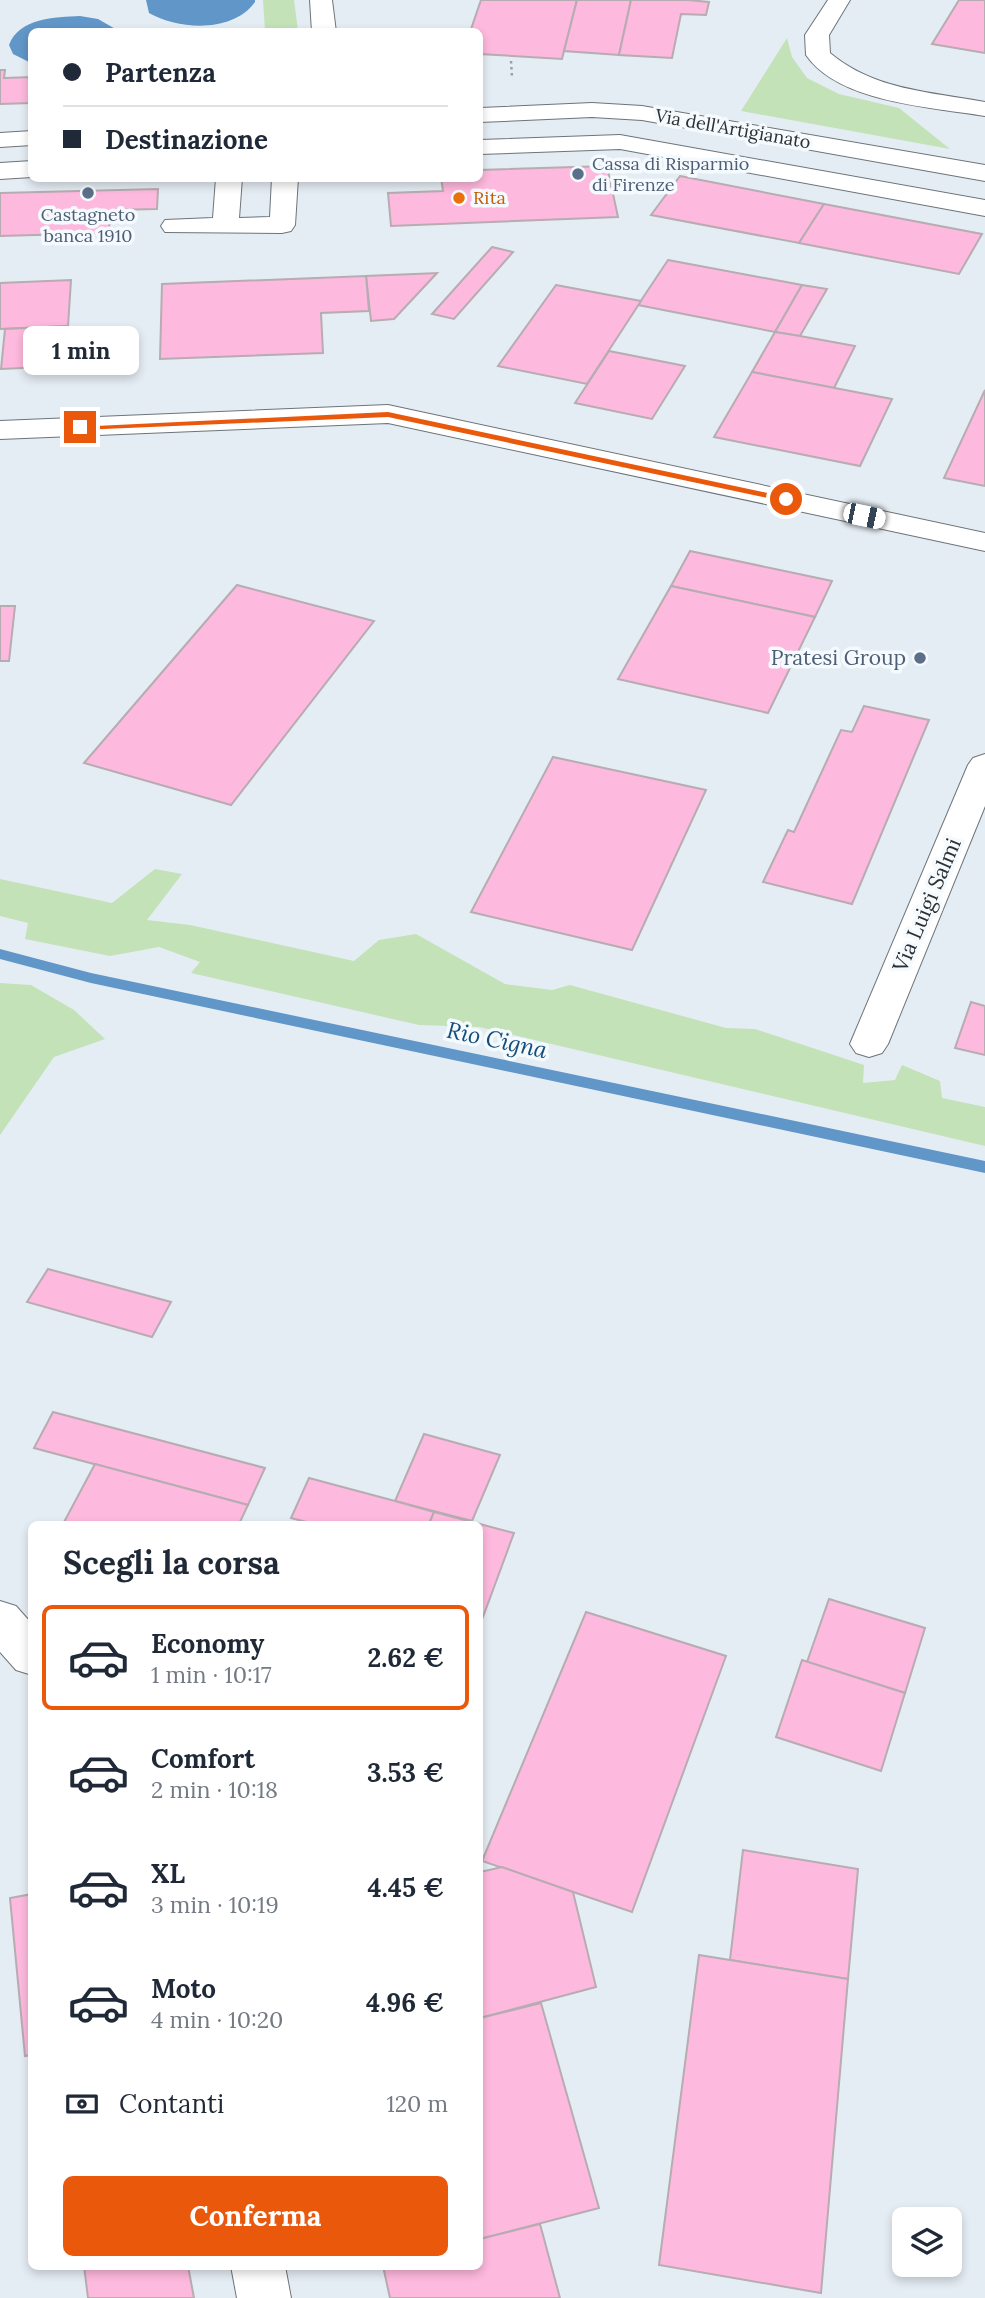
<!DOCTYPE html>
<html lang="it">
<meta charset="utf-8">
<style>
:root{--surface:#fff;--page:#f6f6f7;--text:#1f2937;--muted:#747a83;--line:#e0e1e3;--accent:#ea580c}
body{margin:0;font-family:Lora,serif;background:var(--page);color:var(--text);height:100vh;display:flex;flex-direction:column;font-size:26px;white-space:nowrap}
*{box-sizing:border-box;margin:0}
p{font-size:23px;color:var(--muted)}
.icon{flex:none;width:38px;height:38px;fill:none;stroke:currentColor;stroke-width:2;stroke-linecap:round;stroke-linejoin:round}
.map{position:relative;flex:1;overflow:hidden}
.panel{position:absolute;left:28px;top:1521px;width:455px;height:749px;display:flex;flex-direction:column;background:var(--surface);border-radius:10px;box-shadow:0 4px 10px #0003}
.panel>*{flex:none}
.top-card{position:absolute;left:28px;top:28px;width:455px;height:154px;border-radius:10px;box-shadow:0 4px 10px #0003;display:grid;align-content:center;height:154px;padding:0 35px;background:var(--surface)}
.controls{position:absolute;left:892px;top:2207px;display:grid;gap:14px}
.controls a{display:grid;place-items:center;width:70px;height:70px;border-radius:10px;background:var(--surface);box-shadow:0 4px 10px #0003;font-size:35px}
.end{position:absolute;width:32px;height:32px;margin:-16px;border:9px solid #ea580c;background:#fff;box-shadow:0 0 0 4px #fff}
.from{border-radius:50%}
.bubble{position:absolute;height:49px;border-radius:10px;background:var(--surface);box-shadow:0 4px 10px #0003;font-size:23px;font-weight:700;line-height:49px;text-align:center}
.car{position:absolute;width:21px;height:42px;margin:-21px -10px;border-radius:9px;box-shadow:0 0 5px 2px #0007;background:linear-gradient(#fff 24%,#345 0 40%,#fff 0 76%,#345 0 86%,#fff 0)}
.top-card b{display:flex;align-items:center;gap:24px;height:66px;font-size:26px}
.top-card b+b{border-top:2px solid var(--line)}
.top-card i{width:18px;height:18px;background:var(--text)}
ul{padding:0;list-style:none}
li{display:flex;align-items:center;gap:21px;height:105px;margin:0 14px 10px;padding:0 21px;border:4px solid transparent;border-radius:10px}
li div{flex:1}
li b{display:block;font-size:26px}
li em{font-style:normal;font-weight:700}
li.active{border-color:var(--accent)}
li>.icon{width:63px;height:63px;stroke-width:1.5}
h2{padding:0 35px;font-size:32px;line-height:84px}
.pay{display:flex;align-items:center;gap:18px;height:77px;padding:0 35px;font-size:26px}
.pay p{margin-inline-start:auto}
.action{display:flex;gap:14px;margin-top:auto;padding:14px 35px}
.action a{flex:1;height:80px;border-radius:10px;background:var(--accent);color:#fff;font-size:28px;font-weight:700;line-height:80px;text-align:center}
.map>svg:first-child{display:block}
.green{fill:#c3e2b8}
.water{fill:#6196c8}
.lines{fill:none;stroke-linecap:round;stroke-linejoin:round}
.stream{fill:#6196c8;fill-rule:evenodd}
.building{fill:#feb9de;stroke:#b6acb1;stroke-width:2}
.minor-casing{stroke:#6c747a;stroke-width:2}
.path{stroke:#9aa0a5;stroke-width:2.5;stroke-dasharray:2.5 3.5;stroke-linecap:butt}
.minor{fill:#fff;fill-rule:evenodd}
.route{fill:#ea580c}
.service-dot{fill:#5c6f8a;stroke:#f5fafe;stroke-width:2.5}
.food-dot{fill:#e8710a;stroke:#f5fafe;stroke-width:2.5}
.labels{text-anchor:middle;stroke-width:7;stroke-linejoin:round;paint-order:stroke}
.far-street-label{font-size:18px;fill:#2d3033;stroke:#f5fafe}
.far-service-label{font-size:18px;fill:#4e5e75;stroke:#f5fafe;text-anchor:start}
.far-food-label{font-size:18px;fill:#c56008;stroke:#f5fafe;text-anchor:start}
.service-label{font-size:21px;fill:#4e5e75;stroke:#f5fafe;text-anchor:end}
.street-label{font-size:21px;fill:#2d3033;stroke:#f5fafe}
.water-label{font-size:23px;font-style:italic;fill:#124d7c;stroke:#f5fafe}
</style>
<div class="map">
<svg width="985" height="2298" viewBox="0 0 985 2298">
<rect width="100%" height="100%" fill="#e5edf4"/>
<!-- green -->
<g class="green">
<polygon points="263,0 294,0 298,31 265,31"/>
<polygon points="787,38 792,57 807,78 839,94 899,108 950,149 741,111"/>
<polygon points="155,869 182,874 147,920 190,925 354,961 379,940 416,934 505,984 552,990 570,985 726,1028 755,1029 864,1065 863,1083 895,1080 902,1065 940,1081 942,1098 985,1107 985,1146 479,1027 419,1025 191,973 200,962 159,947 110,956 25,939 28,923 0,916 0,879 112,903"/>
<polygon points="0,983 31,985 74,1010 105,1039 54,1057 0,1135"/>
</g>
<!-- water -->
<g class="water">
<path d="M146 0H255V2C233 33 179 30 149 13Z"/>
<path d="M80 16 98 19 119 31 32 32 31 63 13 54 9 45C19 18 55 17 80 16Z"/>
</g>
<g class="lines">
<!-- stream -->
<polygon class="stream" points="0,949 91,973 985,1161 985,1173 91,983 0,959"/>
</g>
<!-- building -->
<g class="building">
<polygon points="481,0 577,0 562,59 480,54 480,32 470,32"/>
<polygon points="577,0 631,0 619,55 564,51"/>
<polygon points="631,0 688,0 709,2 706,15 681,14 672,58 619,55"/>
<polygon points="959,0 985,0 985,53 932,44"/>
<polygon points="0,70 5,70 4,78 32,77 31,103 0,104"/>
<polygon points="607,166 618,217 391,226 388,193 443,191 441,178 480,178 480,170"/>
<polygon points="680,176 824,204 799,243 651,215"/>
<polygon points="158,189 157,209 110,210 109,233 0,236 0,193"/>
<polygon points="824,204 982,234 959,274 799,243"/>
<polygon points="492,247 513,252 454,319 432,314"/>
<polygon points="668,260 802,285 775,332 638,305"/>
<polygon points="437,273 394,319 371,321 366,276"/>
<polygon points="366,276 369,311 321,313 323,353 160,359 162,284"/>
<polygon points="71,280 68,326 0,329 0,283"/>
<polygon points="556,285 641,301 587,384 498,366"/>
<polygon points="802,285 827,289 800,336 775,332"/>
<polygon points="68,326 67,335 93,333 92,365 1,369 5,329"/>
<polygon points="775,332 800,336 855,346 834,388 752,372"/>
<polygon points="609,351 685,366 652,419 575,403"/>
<polygon points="752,372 892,399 860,466 714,437"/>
<polygon points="985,390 985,486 944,478"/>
<polygon points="690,551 832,581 815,617 671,586"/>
<polygon points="237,585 374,621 231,805 84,763"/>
<polygon points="671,586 815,617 768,713 618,679"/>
<polygon points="0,606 15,606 9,661 0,661"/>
<polygon points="864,706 929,720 852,904 763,882 788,830 794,832 841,730 852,732"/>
<polygon points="553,757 706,790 632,950 471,912"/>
<polygon points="971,1002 985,1006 985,1055 955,1048"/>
<polygon points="48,1269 171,1302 152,1337 27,1302"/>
<polygon points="53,1412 265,1468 248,1505 34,1448"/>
<polygon points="424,1434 500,1455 472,1521 395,1501"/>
<polygon points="95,1464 248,1505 239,1524 63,1524"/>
<polygon points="309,1478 395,1501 434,1512 429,1524 314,1524 291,1518"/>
<polygon points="434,1512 514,1533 480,1625 480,1524 429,1524"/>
<polygon points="829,1599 925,1628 905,1693 807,1662"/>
<polygon points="586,1612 726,1656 632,1912 482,1861"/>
<polygon points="802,1660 905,1693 881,1771 776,1737"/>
<polygon points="743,1850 858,1869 848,1979 730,1960"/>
<polygon points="502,1867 573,1892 596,1987 480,2018 480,1872"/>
<polygon points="32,1894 32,2055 25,2056 10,1898"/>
<polygon points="699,1955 848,1979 821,2293 659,2265"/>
<polygon points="541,2003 599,2208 480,2239 480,2018"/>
<polygon points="540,2224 560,2298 390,2298 383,2266 480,2266 480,2239"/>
<polygon points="84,2266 188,2266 194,2298 88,2298"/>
</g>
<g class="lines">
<!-- minor casing -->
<g class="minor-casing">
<g id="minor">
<polygon points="310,0 332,0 336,32 312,32"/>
<path d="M828 0H850L829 35 830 53C874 90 930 92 985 102V116C932 107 839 103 806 55L805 35Z"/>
<polygon points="592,103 642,106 985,165 985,181 642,120 592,117 480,122 480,108"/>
<polygon points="32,131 32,145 0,147 0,133"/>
<polygon points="620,135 985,200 985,216 620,149 480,154 480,140"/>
<polygon points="32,161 32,177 0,179 0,163"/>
<polygon points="216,178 242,178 239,218 270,217 272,178 298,178 295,225 291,231 282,233 165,232 161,226 165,220 213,218"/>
<polygon points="388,405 985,533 985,551 388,423 0,439 0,421"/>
<polygon points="985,754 985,806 888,1044 882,1053 869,1057 856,1053 850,1044 968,765 973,758"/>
<polygon points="0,1601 16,1606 32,1624 32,1675 16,1670 0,1652"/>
<polygon points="231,2266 285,2266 291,2298 237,2298"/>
</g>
</g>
<!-- path -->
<polyline class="path" points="511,61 512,77"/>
<!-- minor -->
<use href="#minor" class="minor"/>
</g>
<!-- route -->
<polygon class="route" points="388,412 786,497 791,499 786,502 388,417 80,430 75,427"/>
<!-- markers -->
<g class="service-dot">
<circle cx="578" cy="174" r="7"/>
<circle cx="88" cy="193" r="7"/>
<circle cx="920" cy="658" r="7"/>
</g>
<circle class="food-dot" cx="459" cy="198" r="7"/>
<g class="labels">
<!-- far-street labels -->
<g class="far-street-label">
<text transform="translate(733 129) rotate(10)" y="6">Via dell'Artigianato</text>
</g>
<!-- far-service labels -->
<g class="far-service-label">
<text x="592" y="170">Cassa di Risparmio<tspan x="592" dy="21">di Firenze</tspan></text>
<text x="88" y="221" text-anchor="middle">Castagneto<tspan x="88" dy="21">banca 1910</tspan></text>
</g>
<!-- far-food labels -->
<g class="far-food-label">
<text x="473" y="204">Rita</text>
</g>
<!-- service labels -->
<g class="service-label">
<text x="906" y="665">Pratesi Group</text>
</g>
<!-- street labels -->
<g class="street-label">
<text transform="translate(927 905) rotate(-67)" y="7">Via Luigi Salmi</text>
</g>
<!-- water labels -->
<g class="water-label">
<text transform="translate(497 1040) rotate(12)" y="8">Rio Cigna</text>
</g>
</g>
</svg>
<div class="controls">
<a><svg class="icon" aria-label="layers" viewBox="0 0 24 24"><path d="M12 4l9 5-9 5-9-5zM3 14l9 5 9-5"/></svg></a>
</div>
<i class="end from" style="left:786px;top:499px"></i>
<i class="end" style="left:80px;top:427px"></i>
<div class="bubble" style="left:23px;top:326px;width:116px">1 min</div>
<i class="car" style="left:864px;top:516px;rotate:102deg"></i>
<div class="top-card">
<b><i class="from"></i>Partenza</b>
<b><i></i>Destinazione</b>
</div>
<section class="panel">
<h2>Scegli la corsa</h2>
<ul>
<li class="active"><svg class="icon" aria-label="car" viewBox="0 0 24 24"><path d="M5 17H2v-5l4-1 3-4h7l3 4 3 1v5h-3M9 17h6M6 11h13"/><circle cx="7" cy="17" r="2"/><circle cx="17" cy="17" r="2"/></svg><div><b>Economy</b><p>1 min · 10:17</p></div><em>2.62 €</em></li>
<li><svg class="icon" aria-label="car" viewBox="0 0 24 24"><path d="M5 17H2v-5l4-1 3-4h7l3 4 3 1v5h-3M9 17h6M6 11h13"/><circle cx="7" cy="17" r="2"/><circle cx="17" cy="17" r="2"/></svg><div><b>Comfort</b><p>2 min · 10:18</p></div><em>3.53 €</em></li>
<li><svg class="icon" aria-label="car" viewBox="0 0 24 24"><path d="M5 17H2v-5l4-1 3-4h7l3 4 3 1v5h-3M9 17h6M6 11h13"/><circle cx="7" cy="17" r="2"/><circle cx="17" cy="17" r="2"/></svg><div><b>XL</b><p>3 min · 10:19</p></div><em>4.45 €</em></li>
<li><svg class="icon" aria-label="car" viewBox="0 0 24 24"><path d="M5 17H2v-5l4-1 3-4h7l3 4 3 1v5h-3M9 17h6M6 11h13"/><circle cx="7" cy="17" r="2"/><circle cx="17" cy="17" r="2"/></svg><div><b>Moto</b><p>4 min · 10:20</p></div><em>4.96 €</em></li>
</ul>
<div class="pay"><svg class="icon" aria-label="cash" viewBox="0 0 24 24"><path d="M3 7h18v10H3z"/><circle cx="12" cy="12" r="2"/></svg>Contanti<p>120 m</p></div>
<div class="action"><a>Conferma</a></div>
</section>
</div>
